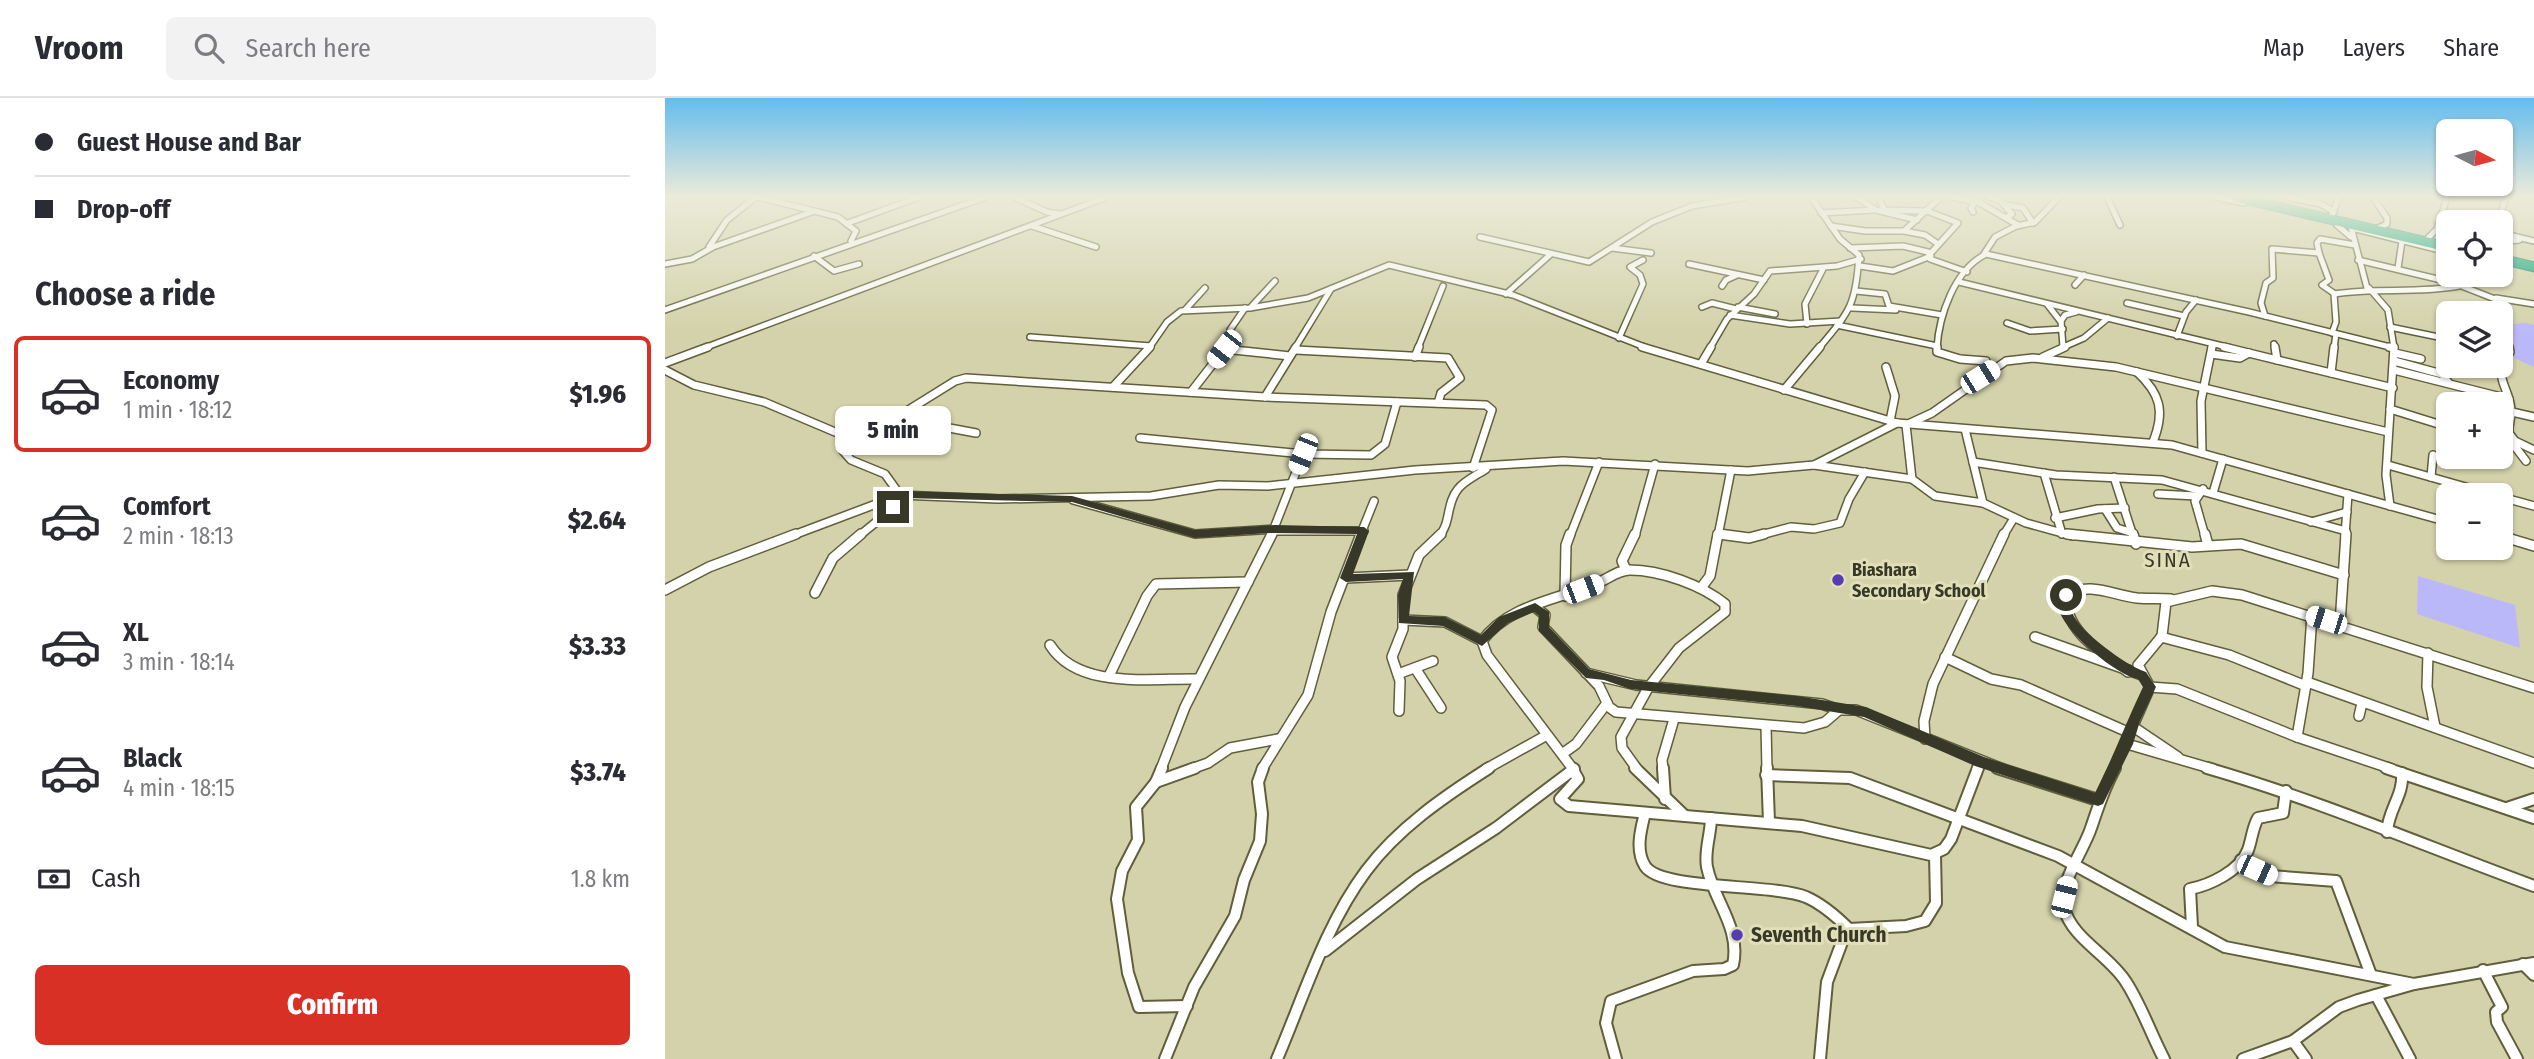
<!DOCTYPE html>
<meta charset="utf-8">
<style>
:root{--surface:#fff;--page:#f2f2f3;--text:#2b2b33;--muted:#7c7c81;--line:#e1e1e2;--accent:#d93025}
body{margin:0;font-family:"Fira Sans Condensed",sans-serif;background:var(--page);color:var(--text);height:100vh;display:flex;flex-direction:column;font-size:26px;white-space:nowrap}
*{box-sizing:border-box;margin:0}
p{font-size:23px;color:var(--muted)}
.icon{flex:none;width:38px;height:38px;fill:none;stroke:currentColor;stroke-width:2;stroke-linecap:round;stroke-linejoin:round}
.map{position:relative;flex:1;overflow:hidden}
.panel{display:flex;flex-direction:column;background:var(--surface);width:665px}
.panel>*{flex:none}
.guide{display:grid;align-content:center;height:154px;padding:0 35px;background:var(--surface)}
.needle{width:46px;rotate:96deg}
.buttons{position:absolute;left:1771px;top:21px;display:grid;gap:14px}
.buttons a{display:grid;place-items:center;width:77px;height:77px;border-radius:10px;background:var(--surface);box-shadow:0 2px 5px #0004;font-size:35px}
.end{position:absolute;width:32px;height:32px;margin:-16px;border:9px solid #383828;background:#fff;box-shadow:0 0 0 4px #fff}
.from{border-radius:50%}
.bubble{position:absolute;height:49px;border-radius:10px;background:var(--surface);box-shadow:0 2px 5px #0004;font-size:23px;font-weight:800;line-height:49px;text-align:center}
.car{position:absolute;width:21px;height:42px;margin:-21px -10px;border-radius:9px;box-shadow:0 0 5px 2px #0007;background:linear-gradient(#fff 24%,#345 0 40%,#fff 0 76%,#345 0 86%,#fff 0)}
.guide b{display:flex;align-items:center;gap:24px;height:66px;font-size:26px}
.guide b+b{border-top:2px solid var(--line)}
.guide i{width:18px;height:18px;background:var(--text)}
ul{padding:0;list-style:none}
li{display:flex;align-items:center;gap:21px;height:116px;margin:0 14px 10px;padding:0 21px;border:4px solid transparent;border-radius:10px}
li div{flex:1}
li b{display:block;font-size:26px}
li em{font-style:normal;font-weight:800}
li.active{border-color:var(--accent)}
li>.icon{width:63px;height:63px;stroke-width:1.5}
h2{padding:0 35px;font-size:32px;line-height:84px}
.pay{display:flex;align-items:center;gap:18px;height:77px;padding:0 35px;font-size:26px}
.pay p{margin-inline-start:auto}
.button{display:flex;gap:14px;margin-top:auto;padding:14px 35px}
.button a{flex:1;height:80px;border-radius:10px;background:var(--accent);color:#fff;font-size:28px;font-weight:800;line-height:80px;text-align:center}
header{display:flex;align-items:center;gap:42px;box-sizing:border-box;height:98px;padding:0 35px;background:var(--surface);border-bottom:2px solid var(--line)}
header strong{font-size:33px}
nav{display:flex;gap:38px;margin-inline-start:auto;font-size:24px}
.search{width:490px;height:63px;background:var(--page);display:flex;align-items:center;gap:18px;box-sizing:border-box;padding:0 24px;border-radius:10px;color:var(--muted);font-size:26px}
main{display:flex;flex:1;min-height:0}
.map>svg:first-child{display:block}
.green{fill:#bbb8f9}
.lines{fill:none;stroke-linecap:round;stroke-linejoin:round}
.minor-far3-casing{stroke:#605e3b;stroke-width:8}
.minor-far2-casing{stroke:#605e3b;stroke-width:10}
.minor-far1-casing{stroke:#605e3b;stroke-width:12}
.minor-casing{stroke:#605e3b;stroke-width:14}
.highway-casing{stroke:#147e5d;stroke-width:11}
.minor-far3{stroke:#fff;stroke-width:5}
.minor-far2{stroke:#fff;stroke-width:7}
.minor-far1{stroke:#fff;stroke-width:9}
.minor{stroke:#fff;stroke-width:10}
.highway{stroke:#01a47a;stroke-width:9}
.route{fill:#383828}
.poi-dot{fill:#553cb4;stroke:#e0dfb7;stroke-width:2.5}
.labels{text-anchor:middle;stroke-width:6;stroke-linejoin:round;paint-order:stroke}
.poi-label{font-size:18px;font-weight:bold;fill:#383828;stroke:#e0dfb7;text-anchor:start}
.quarter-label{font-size:21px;letter-spacing:2px;fill:#383828;stroke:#e0dfb7}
.near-poi-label{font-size:21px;font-weight:bold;fill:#383828;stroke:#e0dfb7;text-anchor:start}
</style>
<header>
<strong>Vroom</strong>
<div class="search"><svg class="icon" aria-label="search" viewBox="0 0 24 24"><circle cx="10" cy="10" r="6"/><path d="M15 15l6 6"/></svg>Search here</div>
<nav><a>Map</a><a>Layers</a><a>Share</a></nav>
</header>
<main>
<section class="panel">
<div class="guide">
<b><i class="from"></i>Guest House and Bar</b>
<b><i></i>Drop-off</b>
</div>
<h2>Choose a ride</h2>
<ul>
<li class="active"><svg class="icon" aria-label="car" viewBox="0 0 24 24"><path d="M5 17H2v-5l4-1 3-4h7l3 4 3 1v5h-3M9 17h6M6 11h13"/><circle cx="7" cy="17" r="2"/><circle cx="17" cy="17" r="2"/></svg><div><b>Economy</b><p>1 min · 18:12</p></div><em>$1.96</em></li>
<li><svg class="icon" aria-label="car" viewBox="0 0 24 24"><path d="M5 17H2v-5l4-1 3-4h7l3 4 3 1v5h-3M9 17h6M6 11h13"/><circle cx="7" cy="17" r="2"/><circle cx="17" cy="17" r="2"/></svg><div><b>Comfort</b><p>2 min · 18:13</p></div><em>$2.64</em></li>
<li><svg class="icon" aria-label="car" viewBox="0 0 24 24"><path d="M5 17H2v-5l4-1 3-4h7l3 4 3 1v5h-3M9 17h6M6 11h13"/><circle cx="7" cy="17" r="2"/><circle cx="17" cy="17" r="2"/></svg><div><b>XL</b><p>3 min · 18:14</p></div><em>$3.33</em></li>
<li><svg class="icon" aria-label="car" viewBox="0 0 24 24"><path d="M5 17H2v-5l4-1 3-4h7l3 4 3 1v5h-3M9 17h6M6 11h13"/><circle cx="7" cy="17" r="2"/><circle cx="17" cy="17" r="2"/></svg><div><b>Black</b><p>4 min · 18:15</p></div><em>$3.74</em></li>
</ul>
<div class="pay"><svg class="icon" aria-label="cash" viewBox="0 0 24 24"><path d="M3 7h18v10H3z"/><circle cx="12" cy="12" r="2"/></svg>Cash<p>1.8 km</p></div>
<div class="button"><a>Confirm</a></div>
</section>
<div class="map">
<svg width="1869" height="961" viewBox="0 0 1869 961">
<rect width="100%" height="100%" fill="#d3d2aa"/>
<!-- green -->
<g class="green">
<polygon points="1861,225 1869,227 1869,269 1836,254 1836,227"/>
<polygon points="1753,478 1850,507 1855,550 1752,516"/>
</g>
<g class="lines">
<!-- minor-far3 casing -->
<g class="minor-far3-casing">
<g id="minor-far3">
<polyline points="93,99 173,119 191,133 186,143"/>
<polyline points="349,99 382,114 395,116"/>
<path d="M1146 99 1175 141 1194 157C1191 207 1185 213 1154 250"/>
<polyline points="1191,99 1211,112 1252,122"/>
<polyline points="1214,99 1219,112"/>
<polyline points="1287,99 1313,104 1317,99"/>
<polyline points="1325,99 1335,102 1347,116 1342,119"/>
<polyline points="1442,99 1455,127"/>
<polyline points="1551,99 1579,105"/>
<polyline points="1708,99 1722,120 1722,126 1711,131"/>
<polyline points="1626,100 1656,106 1669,114"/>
<polyline points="1313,104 1353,127 1330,139 1319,156"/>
<polyline points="1342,107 1358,110 1368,125"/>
<polyline points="1215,112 1263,113"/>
<polyline points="1262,113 1293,125 1265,156"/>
<polyline points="1308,114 1306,110 1310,104"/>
<polyline points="1156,115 1209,112"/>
<polyline points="1667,117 1674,99"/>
<polyline points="1833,124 1841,99"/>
<polyline points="183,125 254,99"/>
<polyline points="1672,127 1686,139"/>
<polyline points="367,128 431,149"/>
<polyline points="1166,128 1200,133 1239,133 1276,99"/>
<polyline points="1352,128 1370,124 1394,99"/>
<polyline points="1686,129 1702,190"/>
<polyline points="1691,131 1783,154"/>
<polyline points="1239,133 1260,137 1273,146"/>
<polyline points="1836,135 1869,143"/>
<polyline points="815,139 924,164 987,124 1027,108 1081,99"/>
<polyline points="1760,143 1772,131 1782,99"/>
<polyline points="1836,144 1854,142"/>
<polyline points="44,149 62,122 91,99"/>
<polyline points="947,150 986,155"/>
<polyline points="1185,150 1238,148 1263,154 1265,161 1302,174"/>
<polyline points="1654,155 1664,182 1657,187 1670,196"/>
<polyline points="149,158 169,173 194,166"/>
<polyline points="1693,162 1789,185 1835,203 1844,250"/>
<polyline points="0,166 27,161 48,149 147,114"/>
<polyline points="1024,166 1099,182"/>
<polyline points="1195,168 1228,173 1266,158"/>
<polyline points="1733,170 1737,143"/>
<polyline points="1780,183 1793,181 1795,177"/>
<polyline points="1294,184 1566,250"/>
<polyline points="1410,187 1419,177"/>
<polyline points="1057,188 1061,182 1072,177"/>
<polyline points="1704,190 1723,212 1729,250"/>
<polyline points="1191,193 1220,196 1224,208 1277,217"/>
<polyline points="841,196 886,156"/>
<polyline points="1831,200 1869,206"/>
<polyline points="1462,205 1519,218"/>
<polyline points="1382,206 1396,224"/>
<polyline points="586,209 610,183"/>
<polyline points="1037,209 1047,205 1071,211"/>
<polyline points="1073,209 1110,216"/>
<polyline points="1187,210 1231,212"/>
<polyline points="0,212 321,99"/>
<polyline points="520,212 540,190"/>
<polyline points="1065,217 1125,226 1176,223"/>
<polyline points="1600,218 1596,205 1601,185 1608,180 1607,151 1654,155 1652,145 1655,141 1690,147"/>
<polyline points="1342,225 1365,233 1398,231"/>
<polyline points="1142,226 1140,206 1158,171"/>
<polyline points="1172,227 1272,248"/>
<polyline points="1725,229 1783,241"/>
<path d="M1667 235 1671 224 1669 196C1711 189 1753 196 1794 188"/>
<polyline points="1512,238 1521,214 1531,202"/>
<polyline points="365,239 486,248"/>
<polyline points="954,240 978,186 975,177 965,169 978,162"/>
<polyline points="1609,246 1610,250"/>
<polyline points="1398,249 1396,223 1400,217 1411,214"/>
<polyline points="39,250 442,99"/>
<polyline points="484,250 502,224 516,213 585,210 643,200 724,167 848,197 982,250"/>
<polyline points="559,250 568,239 565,232 580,210"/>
<polyline points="630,250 666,191"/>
<polyline points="753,250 778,188"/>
<polyline points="1045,250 1062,221 1089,196 1105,173 1172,168 1196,161"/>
<path d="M1272 250C1274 218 1289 172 1321 156L1584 214 1729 250"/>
<polyline points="1396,250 1419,240 1443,220"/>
<polyline points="1546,250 1547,247"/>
<polyline points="1669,250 1671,236"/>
</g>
</g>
<!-- minor-far2 casing -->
<g class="minor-far2-casing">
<g id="minor-far2">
<polyline points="977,249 1232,325 1507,347 1783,424"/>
<polyline points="1272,249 1272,254 1295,261 1321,263"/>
<polyline points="1559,249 1728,290"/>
<polyline points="1610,249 1612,262"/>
<polyline points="1724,249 1729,250"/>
<path d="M1844 249 1845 254C1826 281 1844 286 1846 312 1847 319 1843 327 1844 335L1850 343 1869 352"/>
<polyline points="559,251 625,258"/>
<polyline points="631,252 783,260 795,280 776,295 773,305"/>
<polyline points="1730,255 1756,261"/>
<polyline points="1546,256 1575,260 1584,255"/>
<polyline points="750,259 754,249"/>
<polyline points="1378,259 1400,249"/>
<polyline points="1729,263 1777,276 1783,284"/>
<polyline points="0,265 43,249"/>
<polyline points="1036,266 1046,249"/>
<polyline points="1221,269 1230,298 1225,323"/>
<polyline points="0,272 29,287 99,304 189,342 200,339 290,283 301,280 600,299 821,307 827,312 808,370"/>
<polyline points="1729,272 1844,301"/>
<path d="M1472 274C1496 296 1500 314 1488 344"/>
<polyline points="1666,275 1669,249"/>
<polyline points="448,289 485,249"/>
<polyline points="1119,292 1155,249"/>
<polyline points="526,294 561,249"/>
<polyline points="600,299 631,249"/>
<polyline points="1725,311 1783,329"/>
<polyline points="1847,314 1869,319"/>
<polyline points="231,320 311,335"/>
<polyline points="1300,331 1318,405"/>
<polyline points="475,340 638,356 706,357 720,346 732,304"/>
<polyline points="1836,341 1850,345"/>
<polyline points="189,342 178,353 186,362 220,376 235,397 221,416 194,438"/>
<polyline points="1848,346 1861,363"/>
<polyline points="1537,355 1536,303 1547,249"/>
<polyline points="1308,364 1391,377 1497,382 1681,433"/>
<polyline points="1149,367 1247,381"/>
<polyline points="1723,367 1829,397"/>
<polyline points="1379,375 1397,436"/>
<polyline points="1449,379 1468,438"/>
<polyline points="1766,379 1768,357"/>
<polyline points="1538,391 1530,403 1540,438"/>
<polyline points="1548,395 1558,361"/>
<polyline points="1493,396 1531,398"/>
<polyline points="1836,399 1869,408"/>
<polyline points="408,402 530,436 610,431"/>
<polyline points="1725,408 1721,377 1729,249"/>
<polyline points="1440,411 1452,430 1468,435"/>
<polyline points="1390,420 1433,411 1460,410"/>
<polyline points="1646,424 1682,414"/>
<polyline points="609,433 699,433"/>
<polyline points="1052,436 1068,438"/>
<polyline points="126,438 235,397 333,401 486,398 554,387 603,388 750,372 898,363 1083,373 1149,367 1232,325"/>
<polyline points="606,438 638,356"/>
<polyline points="695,438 709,403"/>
<path d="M774 438C786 426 781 405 793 391 799 383 812 377 821 371"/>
<polyline points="905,438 934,364"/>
<polyline points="970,438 990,366"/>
<polyline points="1053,438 1066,372"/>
<polyline points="1092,438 1126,429 1149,431 1175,425 1184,401 1200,374"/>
<polyline points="1338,438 1349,420"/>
<polyline points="1408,438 1361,425 1318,405 1270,398 1247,381 1241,327 1267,315 1341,263 1368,260 1451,269 1723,334"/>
<polyline points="1680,438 1683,396"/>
</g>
</g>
<!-- minor-far1 casing -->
<g class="minor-far1-casing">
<g id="minor-far1">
<polyline points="1054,436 1084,440 1099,436"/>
<polyline points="1402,436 1527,449 1576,446 1679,477"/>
<polyline points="1468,436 1471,446"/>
<polyline points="1540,436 1543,447"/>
<polyline points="1836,438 1869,448"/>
<polyline points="961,472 957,463 970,436"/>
<polyline points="681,480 745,477"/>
<polyline points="1036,490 1045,478 1053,436"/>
<polyline points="0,492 44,469 131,436"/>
<polyline points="150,495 168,460 196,436"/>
<polyline points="900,498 901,447 905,436"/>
<polyline points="870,509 880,517 878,529 934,588 944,609 951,614 1139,630 1160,624 1174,612 1191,612 1338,671"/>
<polyline points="738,522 780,524 817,543"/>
<polyline points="1675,526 1681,436"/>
<polyline points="1370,539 1477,577"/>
<polyline points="1496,539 1564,557 1641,588"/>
<path d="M385 547C413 592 486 580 533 581"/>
<polyline points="1763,555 1762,589 1770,629"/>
<polyline points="1280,559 1326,581 1356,587 1465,635"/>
<polyline points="750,570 776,610"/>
<path d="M1463 574C1437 554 1399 534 1401 497 1425 483 1447 497 1472 500 1483 501 1495 500 1506 501"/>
<polyline points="921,575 971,587 1157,606 1174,612"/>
<polyline points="733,576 768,563"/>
<polyline points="444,578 482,498 491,486 583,484"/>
<polyline points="1642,584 1869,665"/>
<polyline points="1485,589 1473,567 1497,538 1501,504 1547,493 1577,497 1869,590"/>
<polyline points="734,613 735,583 727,559 738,531 738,497 754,457 776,436"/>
<polyline points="1694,618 1697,605"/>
<polyline points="1101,628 1102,671"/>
<polyline points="1467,628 1513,659"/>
<polyline points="1632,639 1643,575 1647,517"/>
<polyline points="1260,641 1259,623 1268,586 1339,436"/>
<polyline points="1462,646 1548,671"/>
<polyline points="897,656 911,646 942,605"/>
<polyline points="496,671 520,609 607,436"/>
<polyline points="526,671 543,665 565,650 613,641"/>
<polyline points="597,671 643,597 666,514 696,436"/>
<polyline points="821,671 882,637"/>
<path d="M908 671 822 557 817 543C843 507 892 502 930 486 942 482 952 472 965 472 995 472 1037 487 1060 506V514L1014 550 983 590 956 639 957 650 972 671"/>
<polyline points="998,671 997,662 1009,621"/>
<polyline points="1312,671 1315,664"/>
<polyline points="1449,671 1485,589 1512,591 1632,639 1727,671"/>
</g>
</g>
<!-- minor casing -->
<g class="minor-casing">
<g id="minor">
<polyline points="497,670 491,684 471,709 473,742 457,773 452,801 463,875 474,909 522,908"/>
<polyline points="907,670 913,681 895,701 904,708 1020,718"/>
<polyline points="970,670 1020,718"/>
<polyline points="998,670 1000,701"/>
<polyline points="1102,670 1104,724"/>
<polyline points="1332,670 1433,702"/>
<path d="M1450 670C1438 692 1434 707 1426 730 1419 752 1393 786 1399 810 1407 841 1444 857 1461 884 1476 907 1486 936 1499 961"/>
<path d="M1542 670C1653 702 1760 748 1869 788"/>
<polyline points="1721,670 1869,720"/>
<polyline points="1101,677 1185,680 1393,758 1560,849 1749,886"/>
<polyline points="491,684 530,670"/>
<polyline points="1842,710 1869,701"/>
<path d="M980 715C976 731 970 752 980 768 996 793 1106 785 1141 799 1157 806 1172 819 1184 831"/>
<polyline points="1020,718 1137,728 1266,757 1279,751 1286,741 1313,670"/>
<path d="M1722 734C1723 712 1739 697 1737 675"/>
<polyline points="1576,762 1605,778 1671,783 1706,877"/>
<path d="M1527 829 1525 791C1545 787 1575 773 1583 752 1587 741 1587 731 1593 720L1618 715 1621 693"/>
<polyline points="660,853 752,781 831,730 909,671"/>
<polyline points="1858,866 1869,877"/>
<polyline points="1818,872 1837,909 1831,914 1832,924 1852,961"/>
<polyline points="1711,897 1745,961"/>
<polyline points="1628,943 1641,961"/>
<polyline points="500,961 529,889 570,818 579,782 595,743 597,716 593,684 598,670"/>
<path d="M612 961C639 898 660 828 701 773 733 730 780 698 824 670"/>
<path d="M951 961 941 925 946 903 1028 873 1059 871 1068 867C1076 829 1049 804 1042 769 1039 753 1046 736 1046 720"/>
<polyline points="1155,961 1162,884 1180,836 1184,831 1241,828 1260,823 1271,805 1270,756"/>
<polyline points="1578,961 1628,943 1674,909 1693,902 1749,886 1869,865"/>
</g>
</g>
<!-- highway casing -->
<g class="highway-casing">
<g id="highway">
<polyline points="1571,99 1783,149"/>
<polyline points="1836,161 1869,169"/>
</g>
</g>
<!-- minor-far3 -->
<use href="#minor-far3" class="minor-far3"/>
<!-- minor-far2 -->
<use href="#minor-far2" class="minor-far2"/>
<!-- minor-far1 -->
<use href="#minor-far1" class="minor-far1"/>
<!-- minor -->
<use href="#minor" class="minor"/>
<!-- highway -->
<use href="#highway" class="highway"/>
</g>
<!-- sky -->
<linearGradient id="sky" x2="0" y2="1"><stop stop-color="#64bcee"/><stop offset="0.42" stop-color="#ebebd9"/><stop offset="1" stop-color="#ebebd9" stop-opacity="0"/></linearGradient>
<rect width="1869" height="234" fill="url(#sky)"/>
<!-- route -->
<path class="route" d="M235 393 407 398 530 432 610 427 699 429 704 433 688 476 749 474 744 518 780 519 816 537 834 519 870 505 884 514V529L924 571 966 582 1132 598 1201 609 1319 659 1430 695C1448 660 1461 624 1478 589L1473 581C1451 577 1404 537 1395 515 1393 509 1394 500 1397 494L1406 497C1406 502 1405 509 1407 514 1414 534 1462 568 1481 574L1491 589 1475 623 1468 646 1438 706 1433 708 1310 668 1199 619 1132 608 965 591 939 582 921 580 874 533V518L869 514 843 525 817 548 778 528 734 525 733 497 738 481 681 484 675 480 692 436 604 435 530 440 407 404 238 400 232 412H224L230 397Z"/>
<!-- markers -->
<g class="poi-dot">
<circle cx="1173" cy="482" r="7"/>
<circle cx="1072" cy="837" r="7"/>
</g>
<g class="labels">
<!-- poi labels -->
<g class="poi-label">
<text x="1187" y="478">Biashara<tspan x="1187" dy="21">Secondary School</tspan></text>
</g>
<!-- quarter labels -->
<g class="quarter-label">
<text x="1503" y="469">SINA</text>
</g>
<!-- near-poi labels -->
<g class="near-poi-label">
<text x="1086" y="844">Seventh Church</text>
</g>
</g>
</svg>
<div class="buttons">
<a><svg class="needle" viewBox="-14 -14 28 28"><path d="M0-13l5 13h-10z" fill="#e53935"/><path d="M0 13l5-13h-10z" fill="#7c7c81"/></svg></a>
<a><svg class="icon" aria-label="locate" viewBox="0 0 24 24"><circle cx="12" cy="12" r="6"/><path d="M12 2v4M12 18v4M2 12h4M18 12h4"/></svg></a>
<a><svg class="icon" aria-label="layers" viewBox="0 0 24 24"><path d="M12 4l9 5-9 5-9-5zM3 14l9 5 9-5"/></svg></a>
<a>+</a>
<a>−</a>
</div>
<i class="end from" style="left:1401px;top:497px"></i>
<i class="end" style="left:228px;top:409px"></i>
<div class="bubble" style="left:170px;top:308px;width:116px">5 min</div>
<i class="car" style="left:559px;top:251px;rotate:218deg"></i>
<i class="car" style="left:1315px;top:279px;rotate:58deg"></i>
<i class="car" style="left:638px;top:356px;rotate:202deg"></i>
<i class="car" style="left:918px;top:491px;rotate:69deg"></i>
<i class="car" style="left:1661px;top:522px;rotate:288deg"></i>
<i class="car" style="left:1592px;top:772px;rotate:114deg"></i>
<i class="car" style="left:1399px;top:799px;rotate:14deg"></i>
</div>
</main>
